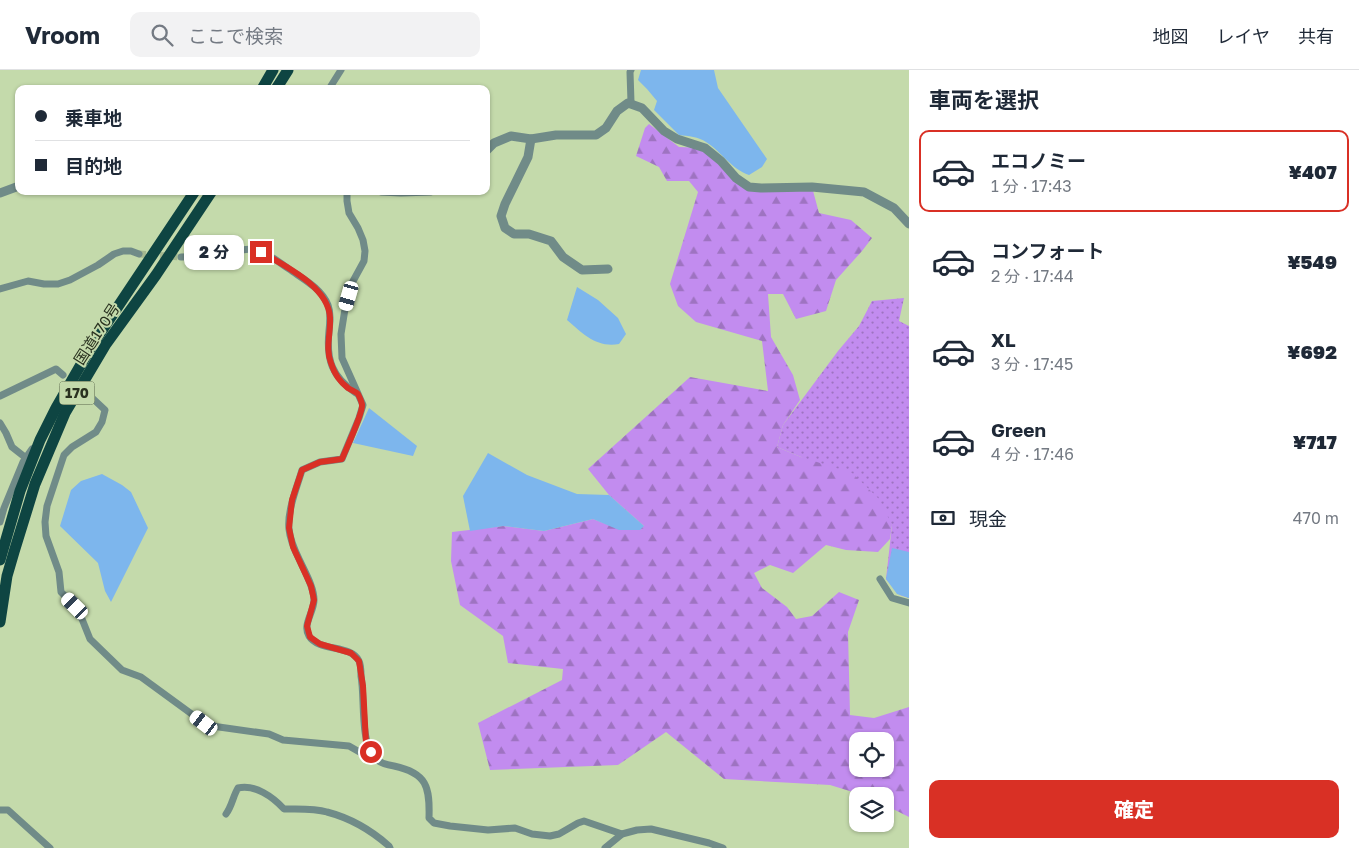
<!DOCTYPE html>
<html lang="ja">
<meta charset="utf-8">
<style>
:root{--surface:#fff;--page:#f2f2f3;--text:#1f2937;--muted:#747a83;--line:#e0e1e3;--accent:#d93025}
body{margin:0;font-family:"Golos Text","Noto Sans JP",sans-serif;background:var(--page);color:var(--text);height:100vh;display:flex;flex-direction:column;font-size:19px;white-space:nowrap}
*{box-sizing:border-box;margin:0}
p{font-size:16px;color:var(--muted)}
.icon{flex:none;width:28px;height:28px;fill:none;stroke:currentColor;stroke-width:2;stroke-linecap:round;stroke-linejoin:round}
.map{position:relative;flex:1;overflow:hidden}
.panel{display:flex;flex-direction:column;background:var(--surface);width:450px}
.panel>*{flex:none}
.top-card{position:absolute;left:15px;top:15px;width:475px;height:110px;border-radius:10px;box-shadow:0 1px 4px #0004;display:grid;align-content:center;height:110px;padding:0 20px;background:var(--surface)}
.controls{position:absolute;left:849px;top:662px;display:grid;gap:10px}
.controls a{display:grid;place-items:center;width:45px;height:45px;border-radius:10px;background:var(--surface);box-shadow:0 1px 4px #0004;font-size:25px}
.end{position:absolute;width:22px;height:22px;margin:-11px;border:6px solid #d93025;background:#fff;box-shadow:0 0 0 2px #fff}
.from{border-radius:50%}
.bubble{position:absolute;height:35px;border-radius:10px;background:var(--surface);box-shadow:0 1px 4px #0004;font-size:16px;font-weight:800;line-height:35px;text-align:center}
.car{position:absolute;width:15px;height:30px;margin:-15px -8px;border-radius:6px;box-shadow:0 0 4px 1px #0007;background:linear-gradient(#fff 24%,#345 0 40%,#fff 0 76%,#345 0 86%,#fff 0)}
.top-card b{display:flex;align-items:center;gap:18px;height:48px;font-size:19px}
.top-card b+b{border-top:1px solid var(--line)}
.top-card i{width:12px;height:12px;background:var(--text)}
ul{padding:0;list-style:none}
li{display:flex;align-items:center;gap:15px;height:82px;margin:0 10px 8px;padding:0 10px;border:2px solid transparent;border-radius:10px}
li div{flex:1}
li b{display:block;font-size:19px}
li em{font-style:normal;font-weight:800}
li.active{border-color:var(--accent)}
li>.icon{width:45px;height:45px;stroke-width:1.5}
h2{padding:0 20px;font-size:22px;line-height:60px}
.pay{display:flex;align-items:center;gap:12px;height:55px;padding:0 20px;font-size:19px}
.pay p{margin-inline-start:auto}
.action{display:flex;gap:10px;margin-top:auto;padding:10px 20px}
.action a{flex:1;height:58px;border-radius:10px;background:var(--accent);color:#fff;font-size:20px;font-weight:800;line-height:58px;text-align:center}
header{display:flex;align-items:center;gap:30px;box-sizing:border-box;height:70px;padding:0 25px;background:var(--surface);border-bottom:1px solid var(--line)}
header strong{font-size:24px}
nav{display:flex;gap:28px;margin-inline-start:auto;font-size:18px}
.search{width:350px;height:45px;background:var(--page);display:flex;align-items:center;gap:12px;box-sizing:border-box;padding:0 18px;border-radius:10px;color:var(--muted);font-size:19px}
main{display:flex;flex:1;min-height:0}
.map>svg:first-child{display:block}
.green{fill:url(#green-dots)}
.forest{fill:url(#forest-firs);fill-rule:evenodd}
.water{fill:#7db6ed}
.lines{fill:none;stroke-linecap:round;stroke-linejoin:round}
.minor-tunnel{stroke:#a5b88f;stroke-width:7;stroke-dasharray:7 3.5;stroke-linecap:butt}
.minor{stroke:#708b88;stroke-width:7}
.tertiary{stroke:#708b88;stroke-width:9}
.trunk{stroke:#0e4542;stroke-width:11}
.route{stroke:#d93025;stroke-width:6}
.labels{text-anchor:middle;stroke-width:4;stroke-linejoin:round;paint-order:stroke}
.shield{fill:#c4daab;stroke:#586449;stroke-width:1}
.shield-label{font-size:14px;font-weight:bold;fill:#29311f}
.street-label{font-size:15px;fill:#29311f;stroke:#c4daab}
</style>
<header>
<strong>Vroom</strong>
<div class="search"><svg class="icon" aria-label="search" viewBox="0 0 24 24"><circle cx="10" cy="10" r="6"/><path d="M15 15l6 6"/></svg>ここで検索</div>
<nav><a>地図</a><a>レイヤ</a><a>共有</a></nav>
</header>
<main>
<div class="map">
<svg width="909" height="778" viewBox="0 0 909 778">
<defs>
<pattern id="green-dots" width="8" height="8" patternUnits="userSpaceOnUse" patternTransform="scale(1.25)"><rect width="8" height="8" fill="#c28cef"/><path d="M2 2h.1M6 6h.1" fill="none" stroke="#9e73c1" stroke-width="1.8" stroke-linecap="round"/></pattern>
<pattern id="forest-firs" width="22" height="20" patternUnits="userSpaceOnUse" patternTransform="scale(1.25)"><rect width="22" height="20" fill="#c28cef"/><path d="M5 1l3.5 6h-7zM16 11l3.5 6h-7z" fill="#9e73c1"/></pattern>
</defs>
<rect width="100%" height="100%" fill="#c4daab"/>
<!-- green -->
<polygon class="green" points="904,228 899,251 909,256 909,528 900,525 886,509 892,455 801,387 777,377 783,355 838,281 859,256 872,231"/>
<!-- forest -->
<path class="forest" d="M649 54 679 77 705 78 749 117H812L819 143 851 150 872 168 862 181 836 210 826 241 796 249 783 224H768L771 267 793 305 800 330 783 355 777 377 801 387 852 403 879 429 892 455 890 469 878 482 846 480 826 475 793 503 770 495 754 503 762 518 787 537 796 549 812 546 839 522 859 530 848 562 850 645 874 648 909 637V747L885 735V726H866L830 715 724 709 666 662 618 695 490 700 478 653 562 610 563 599 508 593 503 566 460 535 451 491 452 462 503 456 544 461 593 449 619 459 644 456 609 425 588 399 690 307 768 321 762 271 696 252 678 236 670 214 698 122 689 111H667L659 97 636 86 645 58ZM858 671H885V699H858Z"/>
<!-- water -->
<g class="water">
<path d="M641 0H714L718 18 767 89 762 97 749 105C731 99 722 82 706 72 699 67 688 66 679 65L654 40 657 31 647 19 638 10Z"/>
<path d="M577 217 598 230 618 248 626 264 619 274C597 278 583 264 567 250Z"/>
<polygon points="369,338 417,376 413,386 353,373"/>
<polygon points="488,383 527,405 577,424 609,425 644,456 640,460 619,460 593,449 544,461 503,456 470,461 463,426"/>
<polygon points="102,404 122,415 131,422 148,458 111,532 105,521 98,493 60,456 71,420 81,411"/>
<polygon points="892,478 909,482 909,528 897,524 886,509"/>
</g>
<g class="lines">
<!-- minor-tunnel -->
<polyline class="minor-tunnel" points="139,184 181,187"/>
<!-- minor -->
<g class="minor">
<polyline points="329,19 341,0"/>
<polyline points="628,33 631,32 630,2 631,0"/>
<path d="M347 121V131L349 143 358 158 363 170 365 181 364 191 352 213 345 239 341 264 342 288 363 335 359 348 342 389 320 392 302 400C297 417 287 441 289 459 290 470 295 481 300 491 305 502 314 517 314 530 314 542 302 555 309 566 319 582 351 574 359 591 361 595 361 602 361 606 365 628 360 671 374 687 379 693 387 695 394 696 427 703 430 717 429 748L434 753 450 756 488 760 515 758 532 764 550 766 559 764 578 753 584 751 622 764"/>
<path d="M181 187C197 187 213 185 230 182 237 181 245 179 252 179 265 181 279 192 289 199 303 209 321 218 328 235 331 243 330 252 329 261 326 290 332 307 356 323"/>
<polyline points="0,219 28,211 44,214 58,214 70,210 98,195 114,184 123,181 131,181 139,184"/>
<polyline points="89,325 105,340 102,352 96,362 72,377 64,385 47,436 45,452 46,466 59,502 61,522 75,536 82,549 90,569 122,600 141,607 204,653 212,656 269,664 283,670 349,676 363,684 371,682"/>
<polyline points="0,326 56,299 63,305"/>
<polyline points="0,353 6,363 12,377 26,388"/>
<polyline points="0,452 4,438 23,392 32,379"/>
<polyline points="880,509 892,528 909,533"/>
<polyline points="0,740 8,740 50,778"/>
<path d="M226 744C232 736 233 726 238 718 255 714 273 727 284 739 298 739 314 738 327 742 350 748 372 761 389 776L390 778"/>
<polyline points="605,778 622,764 637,760 651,759 709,773 723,778"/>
</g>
<!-- tertiary -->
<g class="tertiary">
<polyline points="531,69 528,87 505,134 501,146 505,158 514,164 529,164 551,171 563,187 582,200 608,199"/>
<polyline points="486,81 494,73 511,66 531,69 556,65 596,65 606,58 617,41 628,33 642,38 664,61 677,69 705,78 721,91 736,108 749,117 761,118 812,117 864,122 894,138 909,154"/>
<polyline points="381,121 401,122 431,121"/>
<polyline points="0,123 19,116"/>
</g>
<!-- trunk -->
<g class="trunk">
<polyline points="262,19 273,0"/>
<polyline points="276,19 288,0"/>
<polyline points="0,490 20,421 40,370 56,338 91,277 195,121"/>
<polyline points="0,552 7,506 14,482 35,414 65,343 106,274 156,205 212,121"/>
</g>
</g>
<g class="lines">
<!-- route -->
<path class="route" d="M261 182C285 196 329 217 330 248 331 263 325 278 331 293 334 303 340 312 348 318 351 320 356 322 358 324 359 326 362 333 362 335 363 343 346 379 342 389L320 392 302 400 292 430 289 458 293 477 311 516 314 530 307 556 310 567 320 574 351 583 359 591 363 616 366 673 371 682"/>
</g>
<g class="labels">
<!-- shield labels -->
<rect class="shield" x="59.5" y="311.5" width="35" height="23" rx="4"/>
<g class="shield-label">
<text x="77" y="328">170</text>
</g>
<!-- street labels -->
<g class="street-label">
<text transform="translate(97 264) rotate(-57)" y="5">国道170号</text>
</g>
</g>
</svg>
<div class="controls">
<a><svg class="icon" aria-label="locate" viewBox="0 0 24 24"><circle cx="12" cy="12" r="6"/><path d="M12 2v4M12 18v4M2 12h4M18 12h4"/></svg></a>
<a><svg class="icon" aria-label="layers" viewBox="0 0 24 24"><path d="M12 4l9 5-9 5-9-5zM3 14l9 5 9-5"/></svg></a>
</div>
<i class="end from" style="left:371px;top:682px"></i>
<i class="end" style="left:261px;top:182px"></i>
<div class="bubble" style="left:184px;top:165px;width:60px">2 分</div>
<i class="car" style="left:349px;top:226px;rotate:196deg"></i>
<i class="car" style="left:75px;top:536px;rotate:315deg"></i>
<i class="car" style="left:204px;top:653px;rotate:307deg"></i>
<div class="top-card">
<b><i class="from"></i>乗車地</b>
<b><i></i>目的地</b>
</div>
</div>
<section class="panel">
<h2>車両を選択</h2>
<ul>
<li class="active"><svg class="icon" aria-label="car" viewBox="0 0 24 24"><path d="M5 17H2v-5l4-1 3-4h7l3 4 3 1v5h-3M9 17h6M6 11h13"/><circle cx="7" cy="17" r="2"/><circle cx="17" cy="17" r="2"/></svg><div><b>エコノミー</b><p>1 分 · 17:43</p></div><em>¥407</em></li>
<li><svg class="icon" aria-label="car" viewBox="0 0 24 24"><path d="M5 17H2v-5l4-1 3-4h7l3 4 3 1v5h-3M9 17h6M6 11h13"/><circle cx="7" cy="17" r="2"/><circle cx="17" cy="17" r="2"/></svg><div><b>コンフォート</b><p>2 分 · 17:44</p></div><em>¥549</em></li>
<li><svg class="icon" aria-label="car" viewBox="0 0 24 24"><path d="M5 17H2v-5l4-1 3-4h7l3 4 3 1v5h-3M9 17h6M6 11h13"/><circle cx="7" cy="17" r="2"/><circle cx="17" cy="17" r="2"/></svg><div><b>XL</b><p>3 分 · 17:45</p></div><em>¥692</em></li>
<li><svg class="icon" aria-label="car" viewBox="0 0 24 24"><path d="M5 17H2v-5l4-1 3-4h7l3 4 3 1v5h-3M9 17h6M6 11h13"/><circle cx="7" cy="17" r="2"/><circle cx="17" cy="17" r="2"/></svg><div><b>Green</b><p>4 分 · 17:46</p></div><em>¥717</em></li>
</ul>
<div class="pay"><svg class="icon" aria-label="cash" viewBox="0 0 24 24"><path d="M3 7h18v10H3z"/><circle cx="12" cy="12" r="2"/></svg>現金<p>470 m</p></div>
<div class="action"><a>確定</a></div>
</section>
</main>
